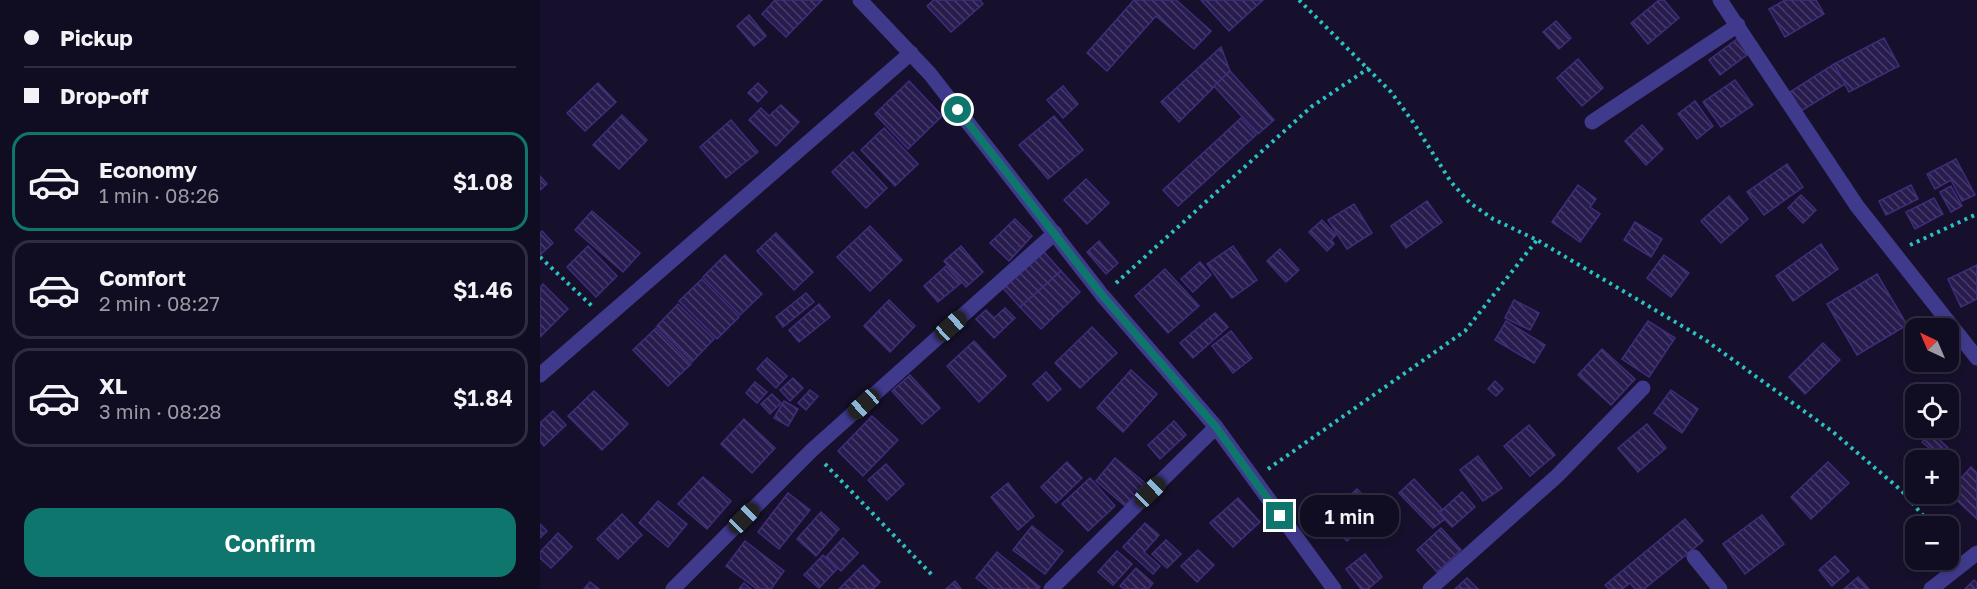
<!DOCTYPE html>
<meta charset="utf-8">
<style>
:root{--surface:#100c21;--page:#19152a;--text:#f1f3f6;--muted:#9c9ba5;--line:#302c3f;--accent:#0f766e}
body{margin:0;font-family:"Golos Text",sans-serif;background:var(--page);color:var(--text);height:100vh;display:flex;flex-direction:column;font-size:22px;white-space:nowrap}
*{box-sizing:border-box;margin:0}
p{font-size:20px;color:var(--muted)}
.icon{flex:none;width:33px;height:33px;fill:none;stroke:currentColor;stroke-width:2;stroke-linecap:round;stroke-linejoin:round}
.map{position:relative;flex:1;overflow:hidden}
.details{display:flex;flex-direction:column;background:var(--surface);width:540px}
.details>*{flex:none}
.hud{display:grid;align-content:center;height:132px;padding:0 24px;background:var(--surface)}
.needle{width:39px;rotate:316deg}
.fabs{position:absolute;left:1365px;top:318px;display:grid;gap:12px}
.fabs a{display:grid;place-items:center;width:54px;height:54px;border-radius:12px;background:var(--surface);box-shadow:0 3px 9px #0003,0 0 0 2px var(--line);font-size:30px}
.end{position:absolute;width:27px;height:27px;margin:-14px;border:8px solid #0f766e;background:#fff;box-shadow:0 0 0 3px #fff}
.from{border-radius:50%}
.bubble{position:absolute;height:42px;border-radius:18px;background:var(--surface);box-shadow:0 3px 9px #0003,0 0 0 2px var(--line);font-size:20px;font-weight:600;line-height:42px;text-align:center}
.car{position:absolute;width:18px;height:36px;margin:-18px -9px;border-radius:8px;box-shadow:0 0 4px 2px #0007;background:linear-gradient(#222 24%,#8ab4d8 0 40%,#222 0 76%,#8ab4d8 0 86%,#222 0)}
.hud b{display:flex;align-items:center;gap:21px;height:57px;font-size:22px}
.hud b+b{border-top:2px solid var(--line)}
.hud i{width:15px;height:15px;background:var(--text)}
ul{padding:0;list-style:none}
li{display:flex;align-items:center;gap:18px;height:99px;margin:0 12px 9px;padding:0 12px;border:3px solid var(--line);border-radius:18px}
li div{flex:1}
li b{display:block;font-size:22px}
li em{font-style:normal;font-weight:600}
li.current{border-color:var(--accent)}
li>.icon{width:54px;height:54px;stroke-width:1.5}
.primary-button{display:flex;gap:12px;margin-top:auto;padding:12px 24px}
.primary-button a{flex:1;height:69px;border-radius:18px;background:var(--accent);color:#fff;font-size:24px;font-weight:600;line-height:69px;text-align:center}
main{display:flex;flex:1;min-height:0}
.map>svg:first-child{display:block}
.building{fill:url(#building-back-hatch);stroke:#3f2d7b;stroke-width:1.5}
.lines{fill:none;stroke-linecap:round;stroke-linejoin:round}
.path{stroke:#2cc2bf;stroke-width:4;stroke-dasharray:3 4.5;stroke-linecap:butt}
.minor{stroke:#403a8d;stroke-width:15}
.route{stroke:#0f766e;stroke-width:8}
</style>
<main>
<section class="details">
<div class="hud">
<b><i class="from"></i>Pickup</b>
<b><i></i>Drop-off</b>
</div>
<ul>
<li class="current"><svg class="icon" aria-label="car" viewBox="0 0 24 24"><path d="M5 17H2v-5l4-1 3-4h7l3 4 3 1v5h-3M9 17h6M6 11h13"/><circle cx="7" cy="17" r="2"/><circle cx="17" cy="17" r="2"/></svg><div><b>Economy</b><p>1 min · 08:26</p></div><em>$1.08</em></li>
<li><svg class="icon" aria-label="car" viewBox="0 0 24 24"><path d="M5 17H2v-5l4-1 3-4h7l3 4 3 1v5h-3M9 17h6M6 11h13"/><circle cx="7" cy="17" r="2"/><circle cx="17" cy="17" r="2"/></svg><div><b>Comfort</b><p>2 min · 08:27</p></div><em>$1.46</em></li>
<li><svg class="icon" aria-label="car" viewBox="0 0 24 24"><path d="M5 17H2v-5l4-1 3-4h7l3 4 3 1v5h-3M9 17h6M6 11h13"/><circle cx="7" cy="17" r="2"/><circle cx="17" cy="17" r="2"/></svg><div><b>XL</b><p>3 min · 08:28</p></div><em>$1.84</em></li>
</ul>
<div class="primary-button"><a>Confirm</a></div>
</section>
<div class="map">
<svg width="1437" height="589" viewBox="0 0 1437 589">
<defs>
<pattern id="building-back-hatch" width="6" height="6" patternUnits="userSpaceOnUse" patternTransform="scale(1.5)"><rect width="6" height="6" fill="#281c4e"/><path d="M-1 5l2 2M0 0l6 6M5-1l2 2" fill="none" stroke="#473c69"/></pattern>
</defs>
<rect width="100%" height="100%" fill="#16102c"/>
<!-- building -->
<g class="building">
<polygon points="235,0 282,0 246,37 222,14"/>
<polygon points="394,0 440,0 443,4 411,32 387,6"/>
<polygon points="594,0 636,0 671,31 654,49 616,16 567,71 547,53"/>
<polygon points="661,0 723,0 689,31"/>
<polygon points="1119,0 1124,0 1139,18 1108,44 1091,23"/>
<polygon points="1245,0 1276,0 1284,14 1245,37 1229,9"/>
<polygon points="209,15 226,36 214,46 197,26"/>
<polygon points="1016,21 1031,38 1019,49 1003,32"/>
<polygon points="1344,38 1359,66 1309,92 1294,64"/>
<polygon points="1197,39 1208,54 1180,75 1169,60"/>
<polygon points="681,47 690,71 639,122 621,102"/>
<polygon points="1038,59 1063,88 1042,106 1017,78"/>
<polygon points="1294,64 1305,84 1261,111 1250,92"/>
<polygon points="690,71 734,120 718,134 674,86"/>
<polygon points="1195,80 1213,105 1181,127 1163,102"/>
<polygon points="369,81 402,116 368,149 335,114"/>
<polygon points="58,83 76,102 45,131 27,113"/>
<polygon points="218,83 227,92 218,102 208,93"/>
<polygon points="523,86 538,104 523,118 507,100"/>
<polygon points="1155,101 1173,126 1157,139 1138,114"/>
<polygon points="241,105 259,122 236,146 209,120 221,108 229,116"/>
<polygon points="82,115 107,140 79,169 53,145"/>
<polygon points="514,116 543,150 508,179 479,145"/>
<polygon points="701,118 716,135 638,206 623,190"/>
<polygon points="191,120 218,152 186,178 160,147"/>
<polygon points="1102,125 1123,149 1106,165 1085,141"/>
<polygon points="344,128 378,164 355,186 321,150"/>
<polygon points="313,152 347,188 326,208 292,172"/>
<polygon points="1416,159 1435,195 1422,201 1411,180 1395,189 1387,174"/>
<polygon points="1247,164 1263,187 1224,215 1207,192"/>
<polygon points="0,176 7,184 0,190"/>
<polygon points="546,179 569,203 547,224 524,200"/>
<polygon points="1038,185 1056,199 1050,207 1060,214 1040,242 1012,222"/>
<polygon points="1371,185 1378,199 1346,215 1339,201"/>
<polygon points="1411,186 1422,206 1411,212 1400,192"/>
<polygon points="1261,195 1276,210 1263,223 1248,208"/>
<polygon points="1189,196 1208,219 1181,243 1161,221"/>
<polygon points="1394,198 1403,214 1375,229 1366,212"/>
<polygon points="887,201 902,222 866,248 851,226"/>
<polygon points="814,204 832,233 807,249 788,220"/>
<polygon points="52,211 100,253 83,272 35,230"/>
<polygon points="475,219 492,236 469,261 450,243"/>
<polygon points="782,220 796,235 791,240 794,244 787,251 769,232"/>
<polygon points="1095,222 1122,239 1111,257 1084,240"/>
<polygon points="330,226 362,260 330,291 297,257"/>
<polygon points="2,231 13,243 0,255 0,233"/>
<polygon points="236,233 273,272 254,290 217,251"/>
<polygon points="559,241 578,263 566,274 547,252"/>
<polygon points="1281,244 1298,269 1253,301 1236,276"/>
<polygon points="48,246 77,276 56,297 27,267"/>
<polygon points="421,246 443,272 426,287 404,261"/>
<polygon points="693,246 717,280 692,298 667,264"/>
<polygon points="740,249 759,270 746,282 727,261"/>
<polygon points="504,252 521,271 480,307 463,288"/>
<polygon points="185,255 222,294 200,315 163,277"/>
<polygon points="1124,255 1149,273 1131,297 1107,278"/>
<polygon points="660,262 671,275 653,292 641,279"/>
<polygon points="1437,265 1437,299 1421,307 1408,279"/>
<polygon points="406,266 421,283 398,302 384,286"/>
<polygon points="625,269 659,306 628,333 595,296"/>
<polygon points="521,271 540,292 501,329 480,307"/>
<polygon points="1337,274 1367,325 1317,355 1287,304"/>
<polygon points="162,279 199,317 177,339 139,301"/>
<polygon points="3,284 28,309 0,337 0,288"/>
<polygon points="266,293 274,302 243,327 236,317"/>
<polygon points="349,300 375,326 350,352 324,326"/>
<polygon points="974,300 999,313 990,330 965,318"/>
<polygon points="138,304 174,339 152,362 117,326"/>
<polygon points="279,304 290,317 259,342 249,330"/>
<polygon points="465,308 475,318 454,338 436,319 446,310 454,318"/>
<polygon points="675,313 688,327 653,358 640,343"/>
<polygon points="966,321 1005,345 994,363 955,340"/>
<polygon points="1108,321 1135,338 1109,377 1082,359"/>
<polygon points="552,327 577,353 540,388 515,363"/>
<polygon points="116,328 151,364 128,386 93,350"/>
<polygon points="691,331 712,358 693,373 672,346"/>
<polygon points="434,341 466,376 439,402 407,366"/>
<polygon points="1283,343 1300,360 1265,394 1249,377"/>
<polygon points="1062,349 1095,379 1071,405 1038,375"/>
<polygon points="227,358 247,376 236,388 217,369"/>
<polygon points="591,370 617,394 583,432 557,408"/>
<polygon points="506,372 521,389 508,401 493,384"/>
<polygon points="370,375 400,408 382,424 352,391"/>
<polygon points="253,378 263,388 250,401 240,390"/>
<polygon points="955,381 963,389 956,396 948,389"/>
<polygon points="215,382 227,392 217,403 206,393"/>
<polygon points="270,390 278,396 266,410 258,403"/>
<polygon points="1131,390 1158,409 1142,433 1114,413"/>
<polygon points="54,391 88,424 62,450 28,416"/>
<polygon points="232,394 241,403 230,414 221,404"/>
<polygon points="244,401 258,409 248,426 234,418"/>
<polygon points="13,411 26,425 4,446 0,441 0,423"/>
<polygon points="332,416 358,440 323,476 298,451"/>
<polygon points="204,419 235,448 212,473 181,444"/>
<polygon points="634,421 646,435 620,459 608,445"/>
<polygon points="1107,424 1126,448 1098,472 1078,448"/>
<polygon points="989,425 1015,455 990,476 964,446"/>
<polygon points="1392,432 1412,452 1404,460 1382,442"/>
<polygon points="938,456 962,488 943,501 920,470"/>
<polygon points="575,458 605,483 585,506 556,481"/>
<polygon points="527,462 542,478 516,503 501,487"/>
<polygon points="1288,462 1309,483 1271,519 1251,497"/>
<polygon points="346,464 364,484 347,500 328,480"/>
<polygon points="1431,467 1437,473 1437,519 1408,492"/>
<polygon points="163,477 191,501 167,529 138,504"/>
<polygon points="550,478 575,506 548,531 522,504"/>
<polygon points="874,479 902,509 899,513 905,519 893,528 859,493"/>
<polygon points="468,483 494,516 478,530 451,497"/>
<polygon points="817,489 838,512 807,541 785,518"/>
<polygon points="922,492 935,507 912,527 899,513"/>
<polygon points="248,493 270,510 239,549 218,532"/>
<polygon points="698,498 720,522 693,547 670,523"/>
<polygon points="118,501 147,524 128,547 99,523"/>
<polygon points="281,512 299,529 276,556 257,539"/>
<polygon points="82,514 102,535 78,559 57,539"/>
<polygon points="1222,515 1244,544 1205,574 1183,544"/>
<polygon points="1145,519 1163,541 1104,589 1095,589 1090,583 1082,589 1069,589 1065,585"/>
<polygon points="605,523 619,535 604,552 620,566 613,574 583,547"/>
<polygon points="0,524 7,531 0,538"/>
<polygon points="492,526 523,551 505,574 473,550"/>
<polygon points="901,528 921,550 897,572 877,550"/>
<polygon points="18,533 32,547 11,568 0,558 0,552"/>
<polygon points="303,538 318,553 301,571 286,557"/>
<polygon points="626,540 641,554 627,568 612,554"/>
<polygon points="205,541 244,571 231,589 217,589 186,566"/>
<polygon points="658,550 674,565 657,582 641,566"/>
<polygon points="577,551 592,564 573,585 558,572"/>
<polygon points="457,552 500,587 498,589 450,589 436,578"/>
<polygon points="825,554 842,577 828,589 821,589 806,569"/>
<polygon points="283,555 297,569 279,588 264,575"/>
<polygon points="1295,556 1309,571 1292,586 1279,570"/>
<polygon points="323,565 340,582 333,589 299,589"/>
<polygon points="596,568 613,583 608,589 584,589 580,586"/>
<polygon points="1318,577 1329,589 1304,589"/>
<polygon points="927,578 938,589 915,589"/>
<polygon points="1434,580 1437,583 1437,589 1425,589"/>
<polygon points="415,581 421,589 406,589"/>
<polygon points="50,582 59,589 44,589"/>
<polygon points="204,583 211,589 199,589"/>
</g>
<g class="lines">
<!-- path -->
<g class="path">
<polyline points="759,0 851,92 873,122 911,182 930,203 953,219 997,240 1164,339 1293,432 1362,491 1392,526"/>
<polyline points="1370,245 1437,214"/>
<polyline points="0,257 53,307"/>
<polyline points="576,283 771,107 829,68"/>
<polyline points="285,464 393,576"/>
<polyline points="728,469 925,331 997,240"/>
</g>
<!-- minor -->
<g class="minor">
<polyline points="320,0 390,74 562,295 676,427 794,589"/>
<polyline points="1180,0 1317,206 1437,358"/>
<polyline points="1052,122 1198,25"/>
<polyline points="0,375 371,53"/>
<polyline points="1154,557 1180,589"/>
<polyline points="133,589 272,450 515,233"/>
<polyline points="511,589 676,427"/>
<polyline points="890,589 1017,476 1103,388"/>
<polyline points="1391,589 1437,553"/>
</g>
</g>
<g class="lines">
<!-- route -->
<polyline class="route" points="418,110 562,295 676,427 740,516"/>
</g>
</svg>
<div class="fabs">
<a><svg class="needle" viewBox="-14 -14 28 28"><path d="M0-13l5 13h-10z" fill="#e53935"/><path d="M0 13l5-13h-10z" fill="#9c9ba5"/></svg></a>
<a><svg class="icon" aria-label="locate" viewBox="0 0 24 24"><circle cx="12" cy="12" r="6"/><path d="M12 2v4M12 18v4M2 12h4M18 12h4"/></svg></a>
<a>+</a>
<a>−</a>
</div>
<i class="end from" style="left:418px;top:110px"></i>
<i class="end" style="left:740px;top:516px"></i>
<div class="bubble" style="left:760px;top:495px;width:99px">1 min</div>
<i class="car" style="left:411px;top:326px;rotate:48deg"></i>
<i class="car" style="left:324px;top:404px;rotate:228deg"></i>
<i class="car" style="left:610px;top:492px;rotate:46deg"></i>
<i class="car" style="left:204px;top:518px;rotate:45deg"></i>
</div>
</main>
